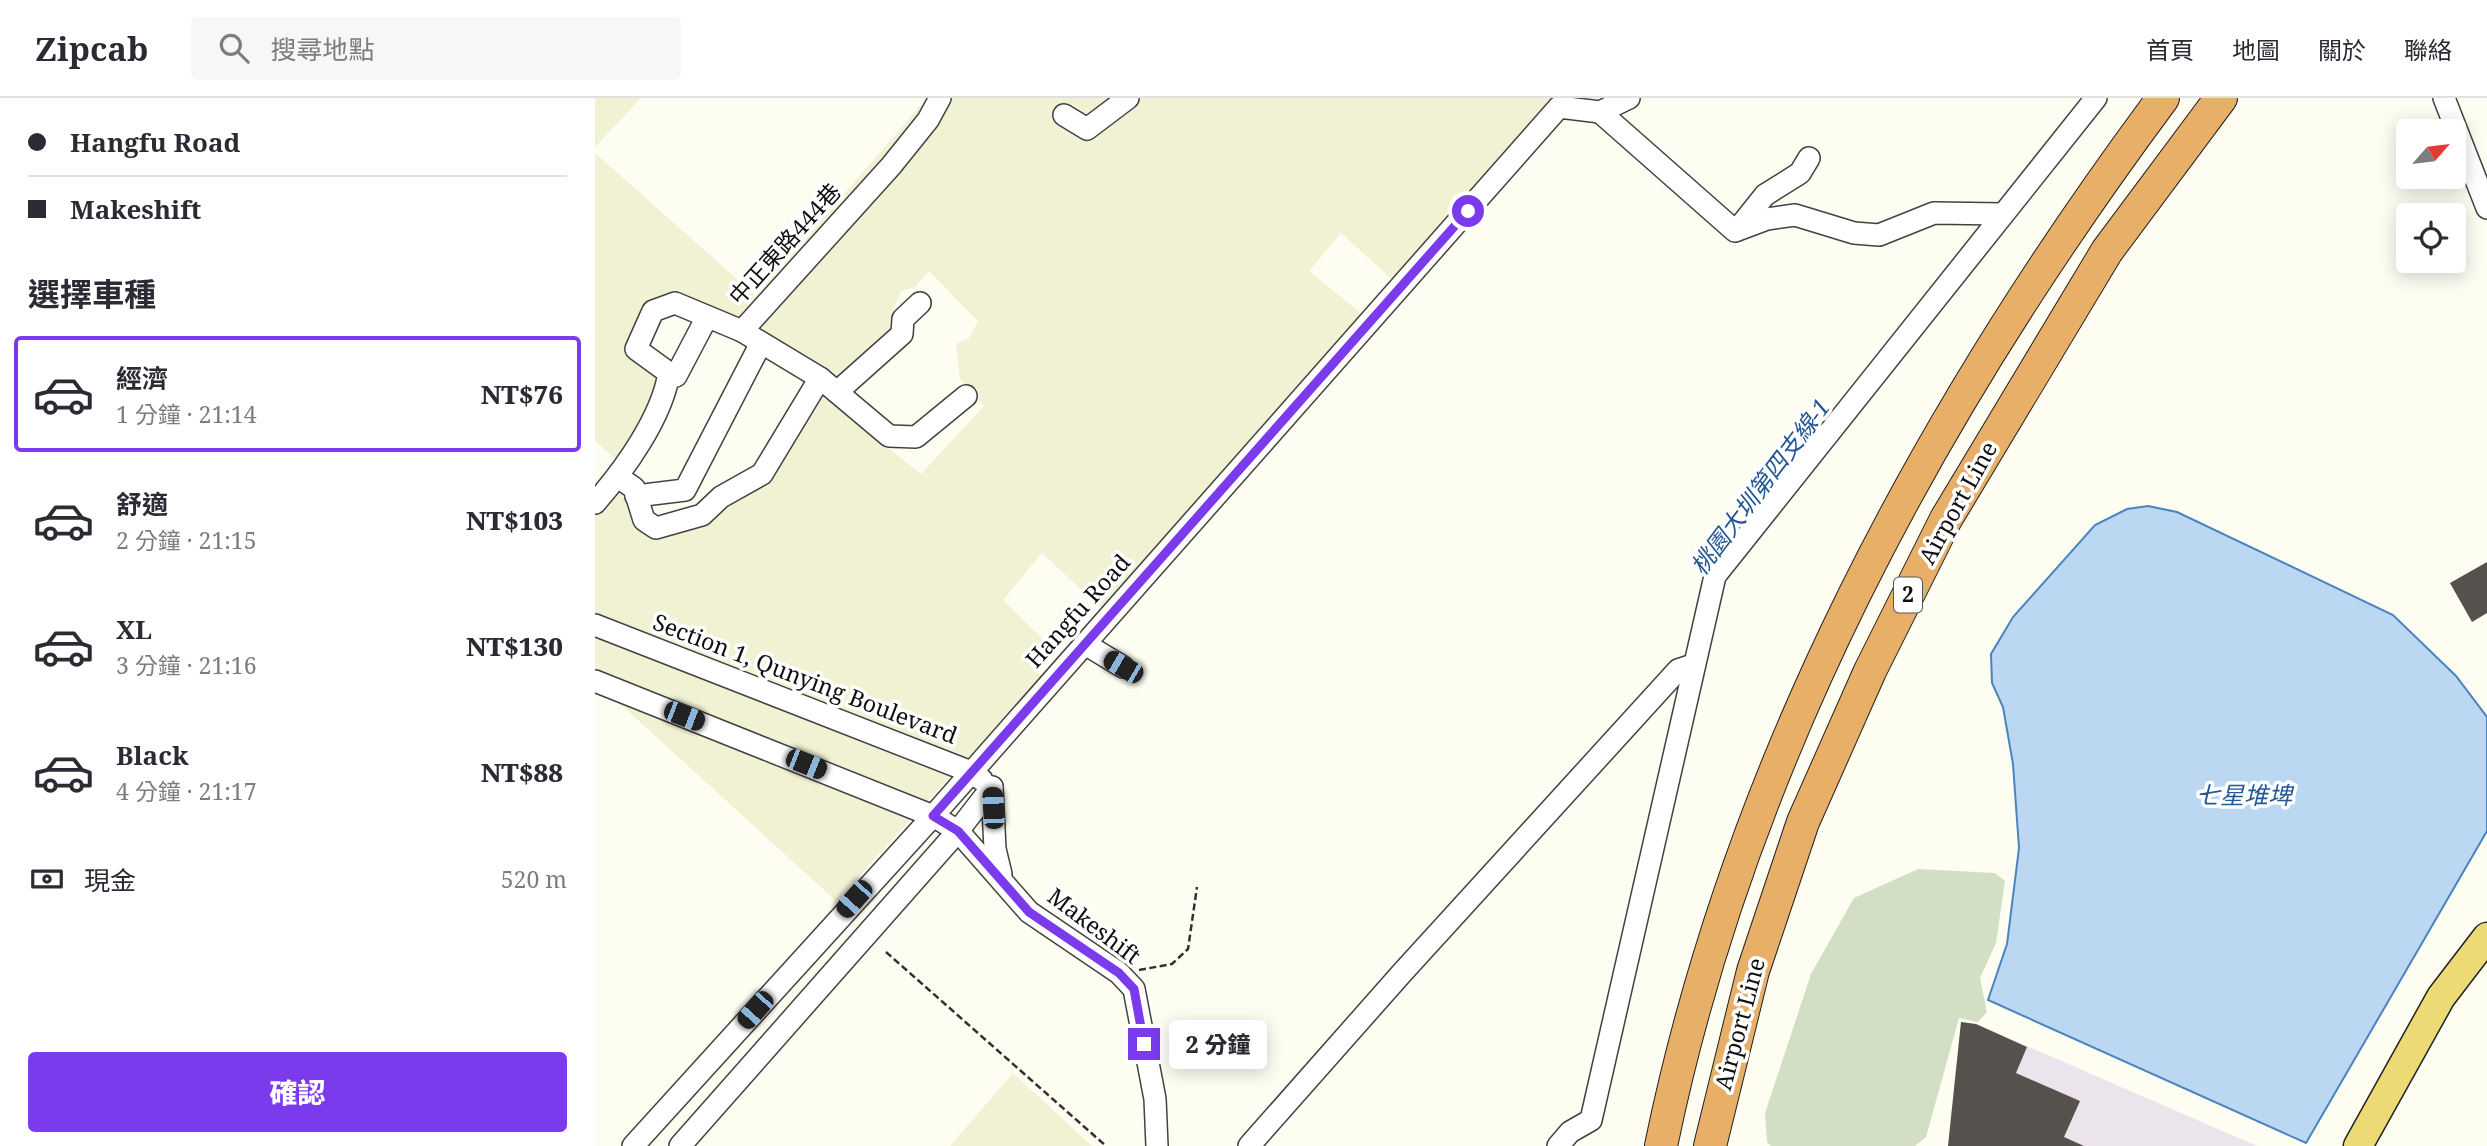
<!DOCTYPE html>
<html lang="zh-TW">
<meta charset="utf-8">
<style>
:root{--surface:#fff;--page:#f7f7f7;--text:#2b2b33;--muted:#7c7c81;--line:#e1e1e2;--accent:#7c3aed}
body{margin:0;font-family:"Noto Serif","Noto Sans TC",serif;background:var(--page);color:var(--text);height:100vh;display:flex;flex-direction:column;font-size:26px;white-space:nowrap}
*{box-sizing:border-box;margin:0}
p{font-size:23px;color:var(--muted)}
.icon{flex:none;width:38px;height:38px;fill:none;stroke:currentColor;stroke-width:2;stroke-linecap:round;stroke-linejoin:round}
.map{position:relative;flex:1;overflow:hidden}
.side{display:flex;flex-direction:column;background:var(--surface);width:595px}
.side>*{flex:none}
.banner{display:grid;align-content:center;height:154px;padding:0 28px;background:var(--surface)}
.needle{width:46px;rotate:62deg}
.tools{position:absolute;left:1801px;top:21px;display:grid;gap:14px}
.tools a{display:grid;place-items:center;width:70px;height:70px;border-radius:7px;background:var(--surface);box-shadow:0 4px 18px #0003;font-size:35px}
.end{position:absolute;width:32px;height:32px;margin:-16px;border:9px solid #7c3aed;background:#fff;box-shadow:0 0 0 4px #fff}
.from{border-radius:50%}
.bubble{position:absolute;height:49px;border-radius:7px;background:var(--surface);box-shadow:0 4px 18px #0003;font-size:23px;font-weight:800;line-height:49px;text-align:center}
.car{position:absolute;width:21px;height:42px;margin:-21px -10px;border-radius:9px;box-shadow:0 0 5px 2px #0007;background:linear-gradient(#222 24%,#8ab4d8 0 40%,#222 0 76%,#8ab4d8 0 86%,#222 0)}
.banner b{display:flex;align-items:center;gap:24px;height:66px;font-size:26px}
.banner b+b{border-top:2px solid var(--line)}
.banner i{width:18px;height:18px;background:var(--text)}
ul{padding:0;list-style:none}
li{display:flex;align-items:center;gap:21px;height:116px;margin:0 14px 10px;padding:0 14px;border:4px solid transparent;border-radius:7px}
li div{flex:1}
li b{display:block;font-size:26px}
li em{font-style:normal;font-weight:800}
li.current{border-color:var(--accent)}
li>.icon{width:63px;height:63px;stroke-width:1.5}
h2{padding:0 28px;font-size:32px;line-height:84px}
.pay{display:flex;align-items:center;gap:18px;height:77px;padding:0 28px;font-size:26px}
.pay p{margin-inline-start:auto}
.primary-button{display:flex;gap:14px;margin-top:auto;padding:14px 28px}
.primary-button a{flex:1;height:80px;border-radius:7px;background:var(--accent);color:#fff;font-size:28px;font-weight:800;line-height:80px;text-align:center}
header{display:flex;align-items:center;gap:42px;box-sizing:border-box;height:98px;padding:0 35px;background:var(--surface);border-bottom:2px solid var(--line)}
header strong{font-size:33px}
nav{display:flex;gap:38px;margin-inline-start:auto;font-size:24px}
.search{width:490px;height:63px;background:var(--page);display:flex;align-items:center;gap:18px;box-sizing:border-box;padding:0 24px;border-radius:7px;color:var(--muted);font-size:26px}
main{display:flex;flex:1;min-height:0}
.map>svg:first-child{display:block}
.industrial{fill:#ece4ec}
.farmland{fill:#f1f2d3}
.cemetery{fill:#d3dfc4}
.water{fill:#bbd7f1;stroke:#4984c1;stroke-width:2}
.building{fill:#56514c}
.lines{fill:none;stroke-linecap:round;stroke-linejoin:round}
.minor-casing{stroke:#424242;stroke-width:24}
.major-casing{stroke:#202020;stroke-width:31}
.highway-casing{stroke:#202020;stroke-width:34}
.path{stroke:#313131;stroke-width:2.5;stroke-dasharray:7 3.5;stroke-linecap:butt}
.minor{stroke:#fff;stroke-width:21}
.major{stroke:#ecdb74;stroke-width:28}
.highway{stroke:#e7af67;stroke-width:32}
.route{stroke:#7c3aed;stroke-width:9}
.labels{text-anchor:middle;stroke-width:7;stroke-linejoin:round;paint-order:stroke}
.shield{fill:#fff;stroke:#575757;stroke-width:2}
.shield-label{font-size:21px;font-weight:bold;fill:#0f0f0f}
.street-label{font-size:23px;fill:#0f0f0f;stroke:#fff}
.water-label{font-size:24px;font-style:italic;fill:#235795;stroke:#fff}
</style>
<header>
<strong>Zipcab</strong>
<div class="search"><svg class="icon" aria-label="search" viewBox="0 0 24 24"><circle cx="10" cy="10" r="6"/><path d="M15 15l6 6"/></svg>搜尋地點</div>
<nav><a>首頁</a><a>地圖</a><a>關於</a><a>聯絡</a></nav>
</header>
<main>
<section class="side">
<div class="banner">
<b><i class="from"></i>Hangfu Road</b>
<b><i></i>Makeshift</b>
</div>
<h2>選擇車種</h2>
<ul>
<li class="current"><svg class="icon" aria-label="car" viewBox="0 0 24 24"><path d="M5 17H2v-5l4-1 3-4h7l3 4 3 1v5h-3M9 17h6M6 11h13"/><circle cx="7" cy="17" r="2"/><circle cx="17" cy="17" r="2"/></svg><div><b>經濟</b><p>1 分鐘 · 21:14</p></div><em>NT$76</em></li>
<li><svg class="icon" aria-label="car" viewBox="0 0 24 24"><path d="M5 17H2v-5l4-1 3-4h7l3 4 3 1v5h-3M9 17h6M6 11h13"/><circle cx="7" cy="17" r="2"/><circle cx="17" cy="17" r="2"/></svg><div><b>舒適</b><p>2 分鐘 · 21:15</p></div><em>NT$103</em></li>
<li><svg class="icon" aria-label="car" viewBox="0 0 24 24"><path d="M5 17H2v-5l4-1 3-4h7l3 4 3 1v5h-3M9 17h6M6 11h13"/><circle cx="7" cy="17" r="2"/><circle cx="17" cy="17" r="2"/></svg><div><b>XL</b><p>3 分鐘 · 21:16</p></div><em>NT$130</em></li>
<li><svg class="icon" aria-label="car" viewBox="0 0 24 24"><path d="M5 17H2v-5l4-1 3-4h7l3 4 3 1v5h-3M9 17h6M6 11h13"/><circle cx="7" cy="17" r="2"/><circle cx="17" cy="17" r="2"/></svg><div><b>Black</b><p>4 分鐘 · 21:17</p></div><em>NT$88</em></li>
</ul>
<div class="pay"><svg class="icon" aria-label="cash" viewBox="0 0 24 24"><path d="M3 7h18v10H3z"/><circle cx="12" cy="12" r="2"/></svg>現金<p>520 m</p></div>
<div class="primary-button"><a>確認</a></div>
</section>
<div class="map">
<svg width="1892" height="1048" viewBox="0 0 1892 1048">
<rect width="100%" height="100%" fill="#fefdf2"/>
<!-- industrial -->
<polygon class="industrial" points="1366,924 1381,926 1662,1048 1353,1048"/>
<!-- farmland -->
<g class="farmland">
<polygon points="0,0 46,0 0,49"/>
<polygon points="332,0 956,0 958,3 799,183 746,135 714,173 768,217 508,512 447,455 408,502 450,543 430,562 447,578 241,803 0,583 0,412 22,388 34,398 49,433 129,402 171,380 222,293 326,376 389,308 365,281 361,246 374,240 383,223 334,173 320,189 306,193 298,211 297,233 240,288 80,199 33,251 66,278 62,298 22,362 0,343 0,55 161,198"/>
<polygon points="418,975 497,1048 355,1048"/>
</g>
<!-- cemetery -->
<polygon class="cemetery" points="1323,771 1400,775 1410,783 1401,845 1385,880 1392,914 1383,924 1364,920 1331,1039 1320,1048 1176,1048 1172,1044 1170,1015 1216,876 1259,800"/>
<!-- water -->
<polygon class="water" points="1553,408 1582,414 1798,517 1861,578 1892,619 1892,733 1711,1045 1393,902 1412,846 1424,750 1418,666 1408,609 1397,585 1396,556 1418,519 1500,427 1532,411"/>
<!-- building -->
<g class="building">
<polygon points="1892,464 1892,515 1877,524 1855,485"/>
<polygon points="1366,924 1381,926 1432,949 1421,975 1485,1003 1469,1039 1489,1048 1353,1048"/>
</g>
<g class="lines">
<!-- minor casing -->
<g class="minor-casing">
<g id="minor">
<polyline points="1849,0 1892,110"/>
<polyline points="1005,14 1140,133 1172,121 1200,117 1259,135 1284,137 1339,115 1407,116"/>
<polyline points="469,17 492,31 533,0"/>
<polyline points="1142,132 1170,97 1205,75 1214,60"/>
<polyline points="147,233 225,280 294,338 321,339 371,298"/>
<polyline points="74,275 81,278 112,219"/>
<polyline points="242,294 307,236 308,221 325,205"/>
<polyline points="23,379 39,390 49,422 61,430 107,417 126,399 167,376 225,280"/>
<polyline points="41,398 90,392 166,245"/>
<path d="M0 405C30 371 67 319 74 275L41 251 58 213 80 205 147 233 296 68 333 22 345 0"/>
<polyline points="0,527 376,674 387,682"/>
<polyline points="490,546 528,569"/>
<polyline points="0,583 338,718 363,733 434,814 524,875 539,891 560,1001 562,1048"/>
<polyline points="397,689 400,751 406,776"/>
<polyline points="38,1048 338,718 964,9 1005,14 1034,0"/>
<polyline points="85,1048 363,733 397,689"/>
<polyline points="654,1048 806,876 1083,572 1098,567"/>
<polyline points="963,1048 975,1034 996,1022 1120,478 1501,0"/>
</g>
</g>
<!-- major casing -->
<g class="major-casing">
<polyline id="major" points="1763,1048 1846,899 1892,839"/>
</g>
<!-- highway casing -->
<g class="highway-casing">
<g id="highway">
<path d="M1066 1048C1145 663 1335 313 1568 0"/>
<polyline points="1115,1048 1158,873 1208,724 1275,573 1351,421 1512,153 1626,0"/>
</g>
</g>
<!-- path -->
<g class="path">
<polyline points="291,854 511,1048"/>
<polyline points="544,872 577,866 593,851 602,789"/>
</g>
<!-- minor -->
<use href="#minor" class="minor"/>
<!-- major -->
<use href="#major" class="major"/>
<!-- highway -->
<use href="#highway" class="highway"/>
</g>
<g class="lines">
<!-- route -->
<polyline class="route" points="549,946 539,891 524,875 434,814 363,733 338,718 873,113"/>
</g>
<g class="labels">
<!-- shield labels -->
<rect class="shield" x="1299" y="479.5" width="28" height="35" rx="5"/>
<g class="shield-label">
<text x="1313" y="504">2</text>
</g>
<!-- street labels -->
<g class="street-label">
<text transform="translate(190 146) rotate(-48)" y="8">中正東路444巷</text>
<text transform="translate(1363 405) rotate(-61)" y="8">Airport Line</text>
<text transform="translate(483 513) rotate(-48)" y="8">Hangfu Road</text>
<text transform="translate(210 581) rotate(21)" y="8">Section 1, Qunying Boulevard</text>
<text transform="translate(499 828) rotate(37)" y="8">Makeshift</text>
<text transform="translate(1145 926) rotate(-75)" y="8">Airport Line</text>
</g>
<!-- water labels -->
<g class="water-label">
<text transform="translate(1166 389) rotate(-53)" y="8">桃園大圳第四支線-1</text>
<text x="1649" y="706">七星堆埤</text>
</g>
</g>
</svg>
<div class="tools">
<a><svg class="needle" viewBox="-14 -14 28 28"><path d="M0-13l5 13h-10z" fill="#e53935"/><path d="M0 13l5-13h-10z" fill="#7c7c81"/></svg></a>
<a><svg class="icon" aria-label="locate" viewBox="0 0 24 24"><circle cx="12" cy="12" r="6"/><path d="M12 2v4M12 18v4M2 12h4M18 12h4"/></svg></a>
</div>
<i class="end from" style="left:873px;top:113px"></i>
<i class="end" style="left:549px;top:946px"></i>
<div class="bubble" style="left:574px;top:922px;width:98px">2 分鐘</div>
<i class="car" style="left:528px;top:569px;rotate:300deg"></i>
<i class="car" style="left:89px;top:618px;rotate:111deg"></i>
<i class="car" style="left:211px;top:666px;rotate:112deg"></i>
<i class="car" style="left:398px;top:710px;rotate:357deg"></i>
<i class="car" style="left:259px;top:801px;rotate:222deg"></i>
<i class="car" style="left:160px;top:912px;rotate:222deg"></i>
</div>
</main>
